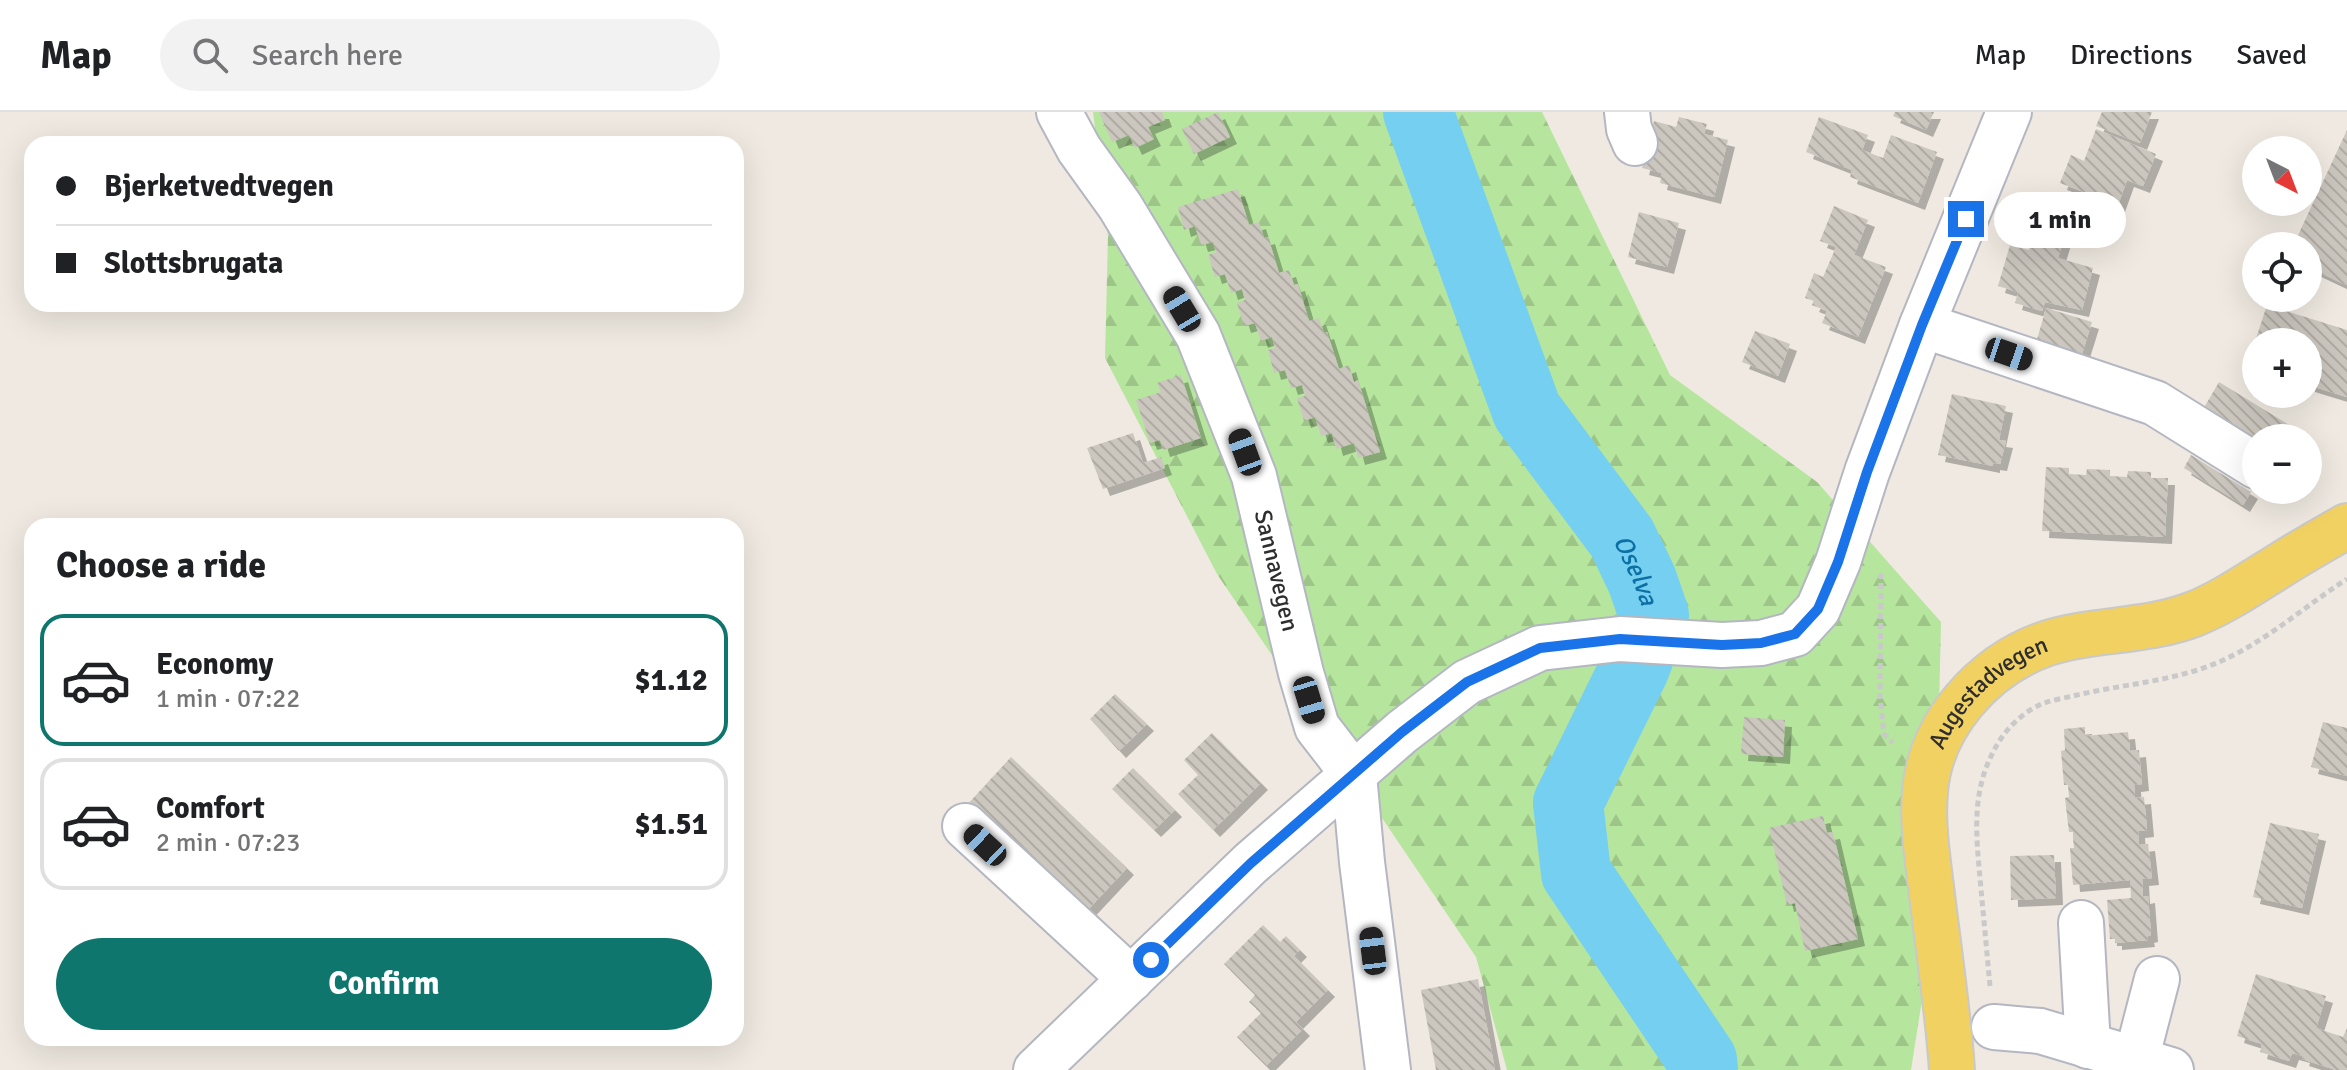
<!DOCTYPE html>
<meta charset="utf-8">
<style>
:root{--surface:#fff;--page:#f2f2f2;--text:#202124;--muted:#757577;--line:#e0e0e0;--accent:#0f766e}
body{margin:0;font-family:Signika,sans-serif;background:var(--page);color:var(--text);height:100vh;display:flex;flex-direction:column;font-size:30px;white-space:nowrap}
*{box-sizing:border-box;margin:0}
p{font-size:26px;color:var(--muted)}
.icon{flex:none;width:44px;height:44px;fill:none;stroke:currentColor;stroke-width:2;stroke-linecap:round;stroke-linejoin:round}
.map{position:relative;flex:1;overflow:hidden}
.side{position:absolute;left:24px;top:406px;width:720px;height:528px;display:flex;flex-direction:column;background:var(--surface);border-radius:24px;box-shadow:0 8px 32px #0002}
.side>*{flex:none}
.hud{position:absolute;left:24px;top:24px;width:720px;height:176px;border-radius:24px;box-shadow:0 8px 32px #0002;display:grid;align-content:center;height:176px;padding:0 32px;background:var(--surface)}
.needle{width:52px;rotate:138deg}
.buttons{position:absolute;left:2242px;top:24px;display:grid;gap:16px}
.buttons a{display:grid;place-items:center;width:80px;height:80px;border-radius:50%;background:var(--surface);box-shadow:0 8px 32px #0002;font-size:40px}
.end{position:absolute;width:36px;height:36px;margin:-18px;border:10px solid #1a73e8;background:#fff;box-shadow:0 0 0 4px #fff}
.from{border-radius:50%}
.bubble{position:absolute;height:56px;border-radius:28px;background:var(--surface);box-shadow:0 8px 32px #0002;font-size:26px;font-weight:800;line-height:56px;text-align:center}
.car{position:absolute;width:24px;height:48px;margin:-24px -12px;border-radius:10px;box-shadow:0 0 6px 2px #0007;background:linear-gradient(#222 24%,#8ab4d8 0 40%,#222 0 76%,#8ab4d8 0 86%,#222 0)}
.hud b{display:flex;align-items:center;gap:28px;height:76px;font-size:30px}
.hud b+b{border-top:2px solid var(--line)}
.hud i{width:20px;height:20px;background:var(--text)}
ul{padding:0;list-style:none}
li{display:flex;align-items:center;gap:24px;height:132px;margin:0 16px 12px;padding:0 16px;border:4px solid var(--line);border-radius:24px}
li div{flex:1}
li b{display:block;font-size:30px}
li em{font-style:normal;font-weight:800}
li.selected{border-color:var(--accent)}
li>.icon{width:72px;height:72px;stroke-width:1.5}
h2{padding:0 32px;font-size:36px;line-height:96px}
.cta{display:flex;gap:16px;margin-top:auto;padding:16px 32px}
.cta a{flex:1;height:92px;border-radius:48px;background:var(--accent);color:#fff;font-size:32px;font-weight:800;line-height:92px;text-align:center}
header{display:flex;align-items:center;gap:48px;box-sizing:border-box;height:112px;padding:0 40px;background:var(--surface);border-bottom:2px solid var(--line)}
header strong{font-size:38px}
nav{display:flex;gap:44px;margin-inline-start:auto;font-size:28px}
.search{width:560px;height:72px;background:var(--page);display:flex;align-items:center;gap:20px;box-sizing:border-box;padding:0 28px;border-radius:44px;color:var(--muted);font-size:30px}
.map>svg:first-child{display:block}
.forest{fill:url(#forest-firs)}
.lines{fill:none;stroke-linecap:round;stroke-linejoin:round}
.river{stroke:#75cff0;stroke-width:70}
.building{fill:url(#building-back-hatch);filter:url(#shadow)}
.minor-casing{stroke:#b4b7c1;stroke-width:48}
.major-casing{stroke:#c9c9c9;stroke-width:48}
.path{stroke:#c9c9c9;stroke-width:5;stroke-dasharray:6 4;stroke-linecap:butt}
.minor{stroke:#fff;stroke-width:44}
.major{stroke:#f2d163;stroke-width:44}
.route{stroke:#1a73e8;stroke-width:10}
.labels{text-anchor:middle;stroke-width:7;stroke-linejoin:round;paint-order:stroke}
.street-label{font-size:24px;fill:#2e2e2e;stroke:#fff}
.water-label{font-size:26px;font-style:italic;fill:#0d6fa3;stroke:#fff}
</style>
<header>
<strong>Map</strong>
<div class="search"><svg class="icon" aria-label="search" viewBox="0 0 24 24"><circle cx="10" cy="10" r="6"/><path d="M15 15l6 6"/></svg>Search here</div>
<nav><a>Map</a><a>Directions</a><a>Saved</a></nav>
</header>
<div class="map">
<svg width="2347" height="958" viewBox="0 0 2347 958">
<defs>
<pattern id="forest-firs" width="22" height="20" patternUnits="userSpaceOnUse" patternTransform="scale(2)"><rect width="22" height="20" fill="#b6e59e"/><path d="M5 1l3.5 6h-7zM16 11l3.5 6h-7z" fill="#9dc588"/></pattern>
<pattern id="building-back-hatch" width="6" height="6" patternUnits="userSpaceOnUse" patternTransform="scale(2)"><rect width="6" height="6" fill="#cbc7bf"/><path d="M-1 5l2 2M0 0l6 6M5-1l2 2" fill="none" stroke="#afaba4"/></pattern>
<filter id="shadow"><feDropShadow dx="7" dy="7" stdDeviation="0" flood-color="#0004"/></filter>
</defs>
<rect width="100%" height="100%" fill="#efe9e1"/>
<!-- forest -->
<polygon class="forest" points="1093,0 1542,0 1670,263 1817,370 1941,510 1934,811 1911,958 1507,958 1476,845 1217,462 1105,246 1108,125"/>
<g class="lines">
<!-- river -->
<path class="river" id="s1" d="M1418 0 1527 299 1622 426 1642 468 1654 503 1635 555 1568 691 1576 761 1702 948 1703 958"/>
</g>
<!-- building -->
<g class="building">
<polygon points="1099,0 1162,0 1165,8 1148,15 1154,27 1135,36 1129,23 1112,30"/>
<polygon points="1218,0 1230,25 1194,42 1182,17"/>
<polygon points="1895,0 1934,0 1926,18 1893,4"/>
<polygon points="2102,0 2152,0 2140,31 2096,14"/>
<polygon points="1679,5 1707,12 1704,22 1728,28 1714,85 1660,71 1662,61 1642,56 1654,9 1676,15"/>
<polygon points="1819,5 1868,23 1862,38 1883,46 1891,23 1937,40 1918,91 1850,65 1852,58 1806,40"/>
<polygon points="2096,17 2156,42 2143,74 2127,68 2118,93 2060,71 2071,43 2084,49"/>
<polygon points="2347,18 2347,171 2346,173 2308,155 2308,134 2293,134"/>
<polygon points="1238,77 1249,113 1259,110 1264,126 1268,125 1279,161 1289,158 1294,173 1298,172 1309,209 1319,206 1324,221 1327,220 1339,257 1349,253 1354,270 1358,268 1380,340 1358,346 1354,331 1336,337 1332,321 1321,324 1315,305 1304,309 1297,286 1305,284 1302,273 1291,276 1285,258 1274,261 1268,238 1275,236 1272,225 1261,229 1255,211 1244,214 1237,191 1245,188 1242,177 1231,181 1225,162 1215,165 1208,143 1216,140 1213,130 1201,133 1195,114 1184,118 1178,95"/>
<polygon points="1834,94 1868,108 1854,143 1886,155 1858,225 1822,211 1827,199 1812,193 1814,189 1805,186 1814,161 1823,165 1836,135 1820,129"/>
<polygon points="1639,100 1679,111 1667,155 1628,145"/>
<polygon points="2036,112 2066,120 2058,146 2093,156 2082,198 2045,190 2042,199 2015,191 2018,180 1998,174 2010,133 2029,138"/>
<polygon points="2267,193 2347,218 2347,285 2308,273 2308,230 2256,230 2256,257 2247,254"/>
<polygon points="2046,196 2092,210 2081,245 2036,231"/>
<polygon points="1755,219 1790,232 1778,264 1742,250"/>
<polygon points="1181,263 1201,326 1163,338 1160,328 1150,331 1136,288 1161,280 1157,271"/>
<polygon points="2219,270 2307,324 2306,326 2256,326 2256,333 2202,299"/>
<polygon points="1952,282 2006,294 1999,328 2006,329 2000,352 1993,351 1993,354 1938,343"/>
<polygon points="1133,321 1143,351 1161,345 1165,356 1103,377 1087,336"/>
<polygon points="2191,343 2251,380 2243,393 2184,356"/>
<polygon points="2046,355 2069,356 2069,362 2086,363 2087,357 2110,358 2110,364 2127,365 2128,359 2151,360 2151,366 2168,366 2165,425 2042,419"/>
<polygon points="1115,582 1147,612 1119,639 1090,607"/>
<polygon points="1744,605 1785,608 1783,645 1741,642"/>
<polygon points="2323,610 2347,616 2347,664 2311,655"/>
<polygon points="2085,615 2085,624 2128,620 2130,639 2139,638 2142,672 2134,673 2135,686 2144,685 2147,718 2138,719 2139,733 2148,732 2152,766 2142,767 2143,785 2148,784 2151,823 2147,824 2148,828 2115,831 2115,827 2110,827 2107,788 2131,786 2130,768 2073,773 2070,736 2074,736 2073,726 2073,720 2069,720 2065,686 2069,685 2068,673 2064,673 2061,639 2065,638 2064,617"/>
<polygon points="1212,621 1261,671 1213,718 1178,682 1198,663 1184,648"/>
<polygon points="1011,645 1127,756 1082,804 966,694"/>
<polygon points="1133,656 1175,698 1154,718 1112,677"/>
<polygon points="1823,704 1827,721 1833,720 1858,827 1805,839 1795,791 1787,793 1769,716"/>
<polygon points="2270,711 2319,722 2302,796 2253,785"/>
<polygon points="2054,743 2056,786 2011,788 2010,744"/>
<polygon points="1263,813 1280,830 1286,824 1300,838 1294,844 1328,878 1296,910 1303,917 1266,954 1237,925 1261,901 1249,890 1255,883 1224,852"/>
<polygon points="2256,862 2326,884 2316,916 2343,925 2347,916 2347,958 2336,958 2302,947 2303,944 2292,941 2289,949 2260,940 2262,932 2237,924"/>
<polygon points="1478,867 1495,958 1436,958 1421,878"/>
</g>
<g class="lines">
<!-- minor casing -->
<g class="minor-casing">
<g id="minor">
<path id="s2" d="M1059 0 1079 37 1120 94 1198 223 1254 364 1301 561 1317 615 1354 663 1362 750 1388 958"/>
<polyline points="1627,0 1629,17 1635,31"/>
<polyline points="1922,213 2155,291 2256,354"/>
<polyline points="965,714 1131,867"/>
<polyline points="2081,811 2088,934"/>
<polyline points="1994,915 2040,919 2171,958"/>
<polyline points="2136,948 2157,867"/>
<polyline points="1036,958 1251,751 1402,620 1467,570 1540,536 1620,527 1722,533 1761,531 1795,522 1818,497 1838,450 1867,360 1922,213 2009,0"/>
</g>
</g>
<!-- major casing -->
<g class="major-casing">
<g id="major">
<path id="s3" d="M1952 958C1948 899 1939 841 1932 783 1928 749 1922 714 1925 680 1930 613 1983 554 2045 532 2093 516 2145 521 2194 502 2224 490 2251 471 2279 454 2301 440 2324 427 2347 414"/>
</g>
</g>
<!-- path -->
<g class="path">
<polyline points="1881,461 1880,585 1884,622 1893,631"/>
<path d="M1990 874C1987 842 1984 809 1981 777 1976 721 1969 674 2002 625 2012 611 2028 597 2044 591 2053 588 2064 586 2073 584 2118 573 2166 570 2209 554 2260 535 2302 496 2347 467"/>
</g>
<!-- minor -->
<use href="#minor" class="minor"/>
<!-- major -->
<use href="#major" class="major"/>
</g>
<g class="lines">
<!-- route -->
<polyline class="route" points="1151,848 1251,751 1402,620 1467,570 1540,536 1620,527 1722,533 1761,531 1795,522 1818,497 1838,450 1867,360 1922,213 1966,107"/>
</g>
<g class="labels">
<!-- street labels -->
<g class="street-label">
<text dy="8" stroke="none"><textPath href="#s2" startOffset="512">Sannavegen</textPath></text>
<text dy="8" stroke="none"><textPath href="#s3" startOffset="404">Augestadvegen</textPath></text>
</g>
<!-- water labels -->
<g class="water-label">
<text dy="9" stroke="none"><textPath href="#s1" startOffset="512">Oselva</textPath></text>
</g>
</g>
</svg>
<div class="buttons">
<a><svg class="needle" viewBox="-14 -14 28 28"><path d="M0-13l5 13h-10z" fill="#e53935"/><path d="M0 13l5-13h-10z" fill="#757577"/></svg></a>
<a><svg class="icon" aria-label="locate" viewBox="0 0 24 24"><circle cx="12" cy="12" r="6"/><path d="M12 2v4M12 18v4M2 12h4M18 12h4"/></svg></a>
<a>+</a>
<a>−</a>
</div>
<i class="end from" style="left:1151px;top:848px"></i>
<i class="end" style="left:1966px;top:107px"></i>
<div class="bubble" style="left:1994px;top:80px;width:132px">1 min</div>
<i class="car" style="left:1182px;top:197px;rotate:329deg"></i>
<i class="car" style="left:2009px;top:242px;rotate:109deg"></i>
<i class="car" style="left:1245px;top:340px;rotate:340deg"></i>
<i class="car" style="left:1309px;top:588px;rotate:163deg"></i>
<i class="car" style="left:985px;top:733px;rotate:313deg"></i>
<i class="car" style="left:1373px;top:839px;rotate:353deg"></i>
<div class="hud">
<b><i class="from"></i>Bjerketvedtvegen</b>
<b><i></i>Slottsbrugata</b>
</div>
<section class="side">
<h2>Choose a ride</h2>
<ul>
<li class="selected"><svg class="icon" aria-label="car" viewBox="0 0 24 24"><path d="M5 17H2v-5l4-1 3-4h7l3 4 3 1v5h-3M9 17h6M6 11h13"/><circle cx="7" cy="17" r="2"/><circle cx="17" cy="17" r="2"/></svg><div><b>Economy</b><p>1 min · 07:22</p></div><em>$1.12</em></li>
<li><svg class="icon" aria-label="car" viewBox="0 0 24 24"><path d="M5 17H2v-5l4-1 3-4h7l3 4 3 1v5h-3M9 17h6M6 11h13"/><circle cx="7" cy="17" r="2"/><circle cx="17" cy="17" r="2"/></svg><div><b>Comfort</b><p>2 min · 07:23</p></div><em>$1.51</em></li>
</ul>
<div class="cta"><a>Confirm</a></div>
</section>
</div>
